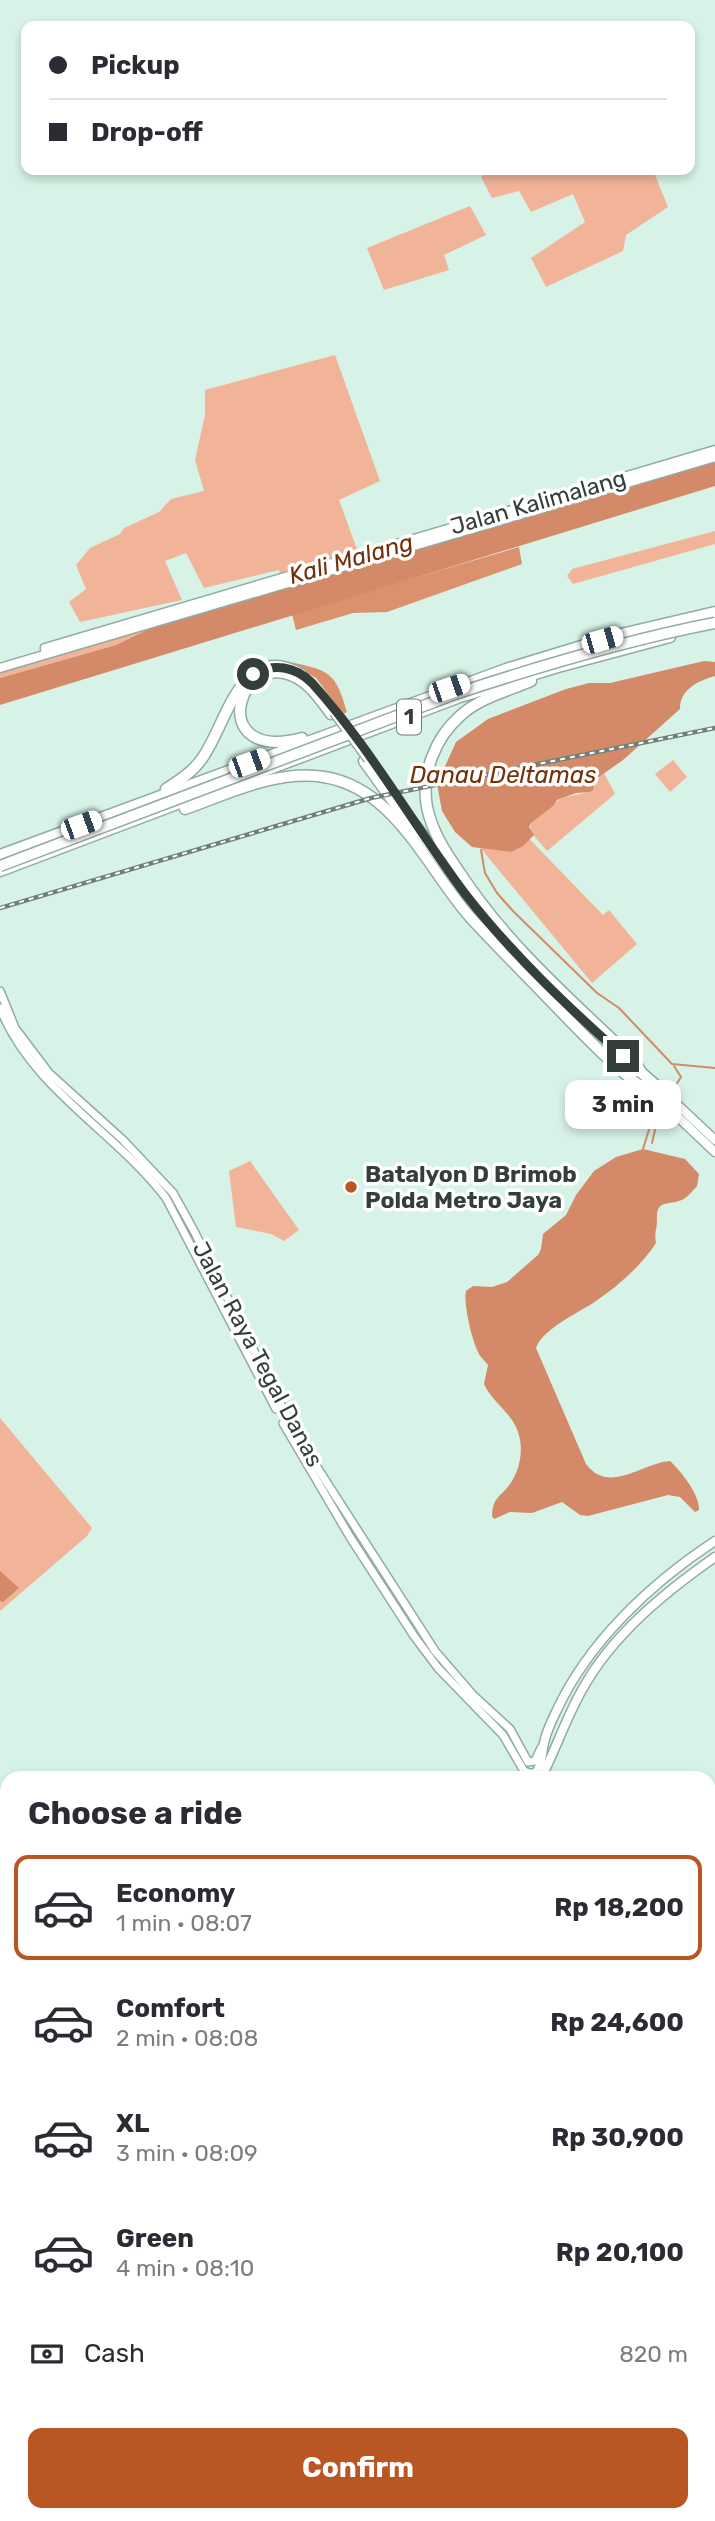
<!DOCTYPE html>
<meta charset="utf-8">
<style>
:root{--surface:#fff;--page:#f7f7f7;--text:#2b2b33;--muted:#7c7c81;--line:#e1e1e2;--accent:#ba5622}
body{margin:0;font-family:Rubik,sans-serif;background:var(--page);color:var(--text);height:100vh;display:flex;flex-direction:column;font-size:26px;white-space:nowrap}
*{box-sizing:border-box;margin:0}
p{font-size:23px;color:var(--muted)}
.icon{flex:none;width:38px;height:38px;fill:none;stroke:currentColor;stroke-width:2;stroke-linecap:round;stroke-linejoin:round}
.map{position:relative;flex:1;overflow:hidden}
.drawer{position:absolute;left:0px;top:1771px;width:716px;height:751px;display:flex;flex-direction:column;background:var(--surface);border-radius:21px 21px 0 0;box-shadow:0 4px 10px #0003}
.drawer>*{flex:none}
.guide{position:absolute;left:21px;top:21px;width:674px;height:154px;border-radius:14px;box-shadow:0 4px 10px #0003;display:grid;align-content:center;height:154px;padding:0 28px;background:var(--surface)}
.end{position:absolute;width:32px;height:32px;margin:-16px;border:9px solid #343f3a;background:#fff;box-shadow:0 0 0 4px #fff}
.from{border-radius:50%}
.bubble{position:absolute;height:49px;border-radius:14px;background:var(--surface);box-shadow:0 4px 10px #0003;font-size:23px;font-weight:700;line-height:49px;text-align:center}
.car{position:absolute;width:21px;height:42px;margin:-21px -10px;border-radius:9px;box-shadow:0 0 5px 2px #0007;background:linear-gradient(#fff 24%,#345 0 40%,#fff 0 76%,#345 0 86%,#fff 0)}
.guide b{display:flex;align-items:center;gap:24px;height:66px;font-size:26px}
.guide b+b{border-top:2px solid var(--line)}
.guide i{width:18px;height:18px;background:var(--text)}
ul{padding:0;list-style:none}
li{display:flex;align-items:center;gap:21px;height:105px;margin:0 14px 10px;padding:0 14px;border:4px solid transparent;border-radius:14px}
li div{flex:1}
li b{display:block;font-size:26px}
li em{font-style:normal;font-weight:700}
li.selected{border-color:var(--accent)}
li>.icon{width:63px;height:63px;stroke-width:1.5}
h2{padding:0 28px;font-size:32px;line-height:84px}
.pay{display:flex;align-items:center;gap:18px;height:77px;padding:0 28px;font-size:26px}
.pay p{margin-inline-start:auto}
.cta{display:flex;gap:14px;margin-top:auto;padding:14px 28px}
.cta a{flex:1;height:80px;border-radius:14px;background:var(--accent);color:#fff;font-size:28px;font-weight:700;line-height:80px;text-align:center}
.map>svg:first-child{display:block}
.green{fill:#f1b499}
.forest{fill:#db906e}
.water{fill:#d48a68}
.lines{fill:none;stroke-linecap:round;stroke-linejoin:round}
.stream{stroke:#d48a68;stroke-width:2}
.tertiary-casing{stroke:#92aca1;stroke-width:10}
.secondary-casing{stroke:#92aca1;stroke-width:11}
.motorway-casing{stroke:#92aca1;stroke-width:13}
.tertiary{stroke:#fff;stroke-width:7}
.secondary{stroke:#fff;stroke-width:8}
.motorway{stroke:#fff;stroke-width:10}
.rail-casing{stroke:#6f8079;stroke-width:4.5}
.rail{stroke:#fff;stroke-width:2;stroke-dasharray:5;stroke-linecap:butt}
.motorway-bridge-casing{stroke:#92aca1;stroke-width:13;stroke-linecap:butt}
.motorway-bridge{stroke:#fff;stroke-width:10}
.route{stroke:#343f3a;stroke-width:9}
.poi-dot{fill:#ba5622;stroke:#fff;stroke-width:2.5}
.labels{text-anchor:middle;stroke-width:7;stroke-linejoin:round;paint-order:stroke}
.shield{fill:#fff;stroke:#717975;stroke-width:2}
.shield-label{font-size:21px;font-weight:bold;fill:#343f3a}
.street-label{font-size:23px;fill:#343f3a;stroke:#fff}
.poi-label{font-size:23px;font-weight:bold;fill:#343f3a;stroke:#fff;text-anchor:start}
.water-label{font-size:24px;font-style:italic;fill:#74300b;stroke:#fff}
</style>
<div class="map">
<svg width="715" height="2521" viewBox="0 0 715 2521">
<rect width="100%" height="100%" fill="#d7f2e6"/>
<!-- green -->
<g class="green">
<polygon points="489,170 653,170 668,207 626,235 623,251 546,287 531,258 585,222 573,194 531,212 519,191 492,198 481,177"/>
<polygon points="470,206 486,235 444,255 449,270 384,290 367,248"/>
<polygon points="335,355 380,481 339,500 361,560 284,584 279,570 204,588 186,553 165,561 182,600 80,622 69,602 86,589 76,565 90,548 120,534 124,528 159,512 171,499 204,491 195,460 205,415 205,390"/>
<polygon points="715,531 715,544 573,584 567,576 572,569"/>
<polygon points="155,626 116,645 0,678 0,668"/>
<polygon points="673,760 687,777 670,792 655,774"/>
<path d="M604 773 615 794 547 851 530 831 531 823C539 816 552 803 561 799 568 795 589 794 592 790 599 783 593 781 604 773Z"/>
<polygon points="510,819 603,915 609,910 637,944 592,983 478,845"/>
<polygon points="250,1161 299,1230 284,1241 271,1234 236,1227 229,1171"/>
<polygon points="0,1418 92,1528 87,1536 0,1611"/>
</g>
<!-- forest -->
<g class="forest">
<polygon points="519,547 522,564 387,612 353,613 296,630 292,614"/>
<path d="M286 661C328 671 335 669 347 712L343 714 316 678Z"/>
</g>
<!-- water -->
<g class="water">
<polygon points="715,462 715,486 0,705 0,678 116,645 155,626 361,561 485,530"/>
<path d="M704 661 715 662V676C698 681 680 689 680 709L623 760 596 779 593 790 590 792 576 793 557 800 553 806 531 823 529 827 534 835 523 846 511 852 472 847 455 832 442 811 437 784 456 742 488 719 566 689 589 683H610Z"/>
<path d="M643 1149 685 1159 699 1174 697 1186C692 1192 686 1199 679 1201 664 1205 656 1201 657 1221 657 1230 654 1231 656 1243 641 1266 618 1286 596 1301 580 1312 542 1329 536 1348L586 1464C609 1495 642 1463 670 1461 681 1471 700 1495 699 1510L695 1512 680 1497 668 1495 588 1516 580 1515 562 1502 532 1513 510 1512 494 1519 492 1516C493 1496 501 1497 510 1484 520 1470 524 1449 518 1432 512 1413 492 1402 484 1384L488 1365C486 1362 483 1360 481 1357 473 1347 463 1304 466 1291L473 1286 492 1287 507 1282 538 1255 541 1249 543 1234 566 1215 576 1195 594 1171 616 1157Z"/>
<polygon points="0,1571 19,1588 3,1602 0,1601"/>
</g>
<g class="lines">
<!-- stream -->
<g class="stream">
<polyline points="481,850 485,873 497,893 513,911 597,993 619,1008 672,1064 715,1068"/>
<polyline points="674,1066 681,1077 674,1088"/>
<polyline points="652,1143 657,1121 656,1108"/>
<polyline points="643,1149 656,1107"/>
</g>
<!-- tertiary casing -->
<g class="tertiary-casing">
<g id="tertiary">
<polyline points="0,991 15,1028 49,1073 123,1140 173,1193 194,1231 295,1433 435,1651 473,1695 510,1729 528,1762 535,1761 541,1748"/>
<path d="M0 1008C33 1090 115 1131 166 1198L276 1409"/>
<polyline points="283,1423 350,1537 414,1636 438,1668 503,1735 528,1778"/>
</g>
</g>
<!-- secondary casing -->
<g class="secondary-casing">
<g id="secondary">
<polyline points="46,654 45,648 715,450"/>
<polyline points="0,668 715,457"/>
<polyline points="715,1140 667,1095 661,1101 715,1152"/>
<polyline points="525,1772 532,1774 540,1770"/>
<path d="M533 1778C542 1767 541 1756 544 1743 546 1733 551 1722 556 1712 588 1642 651 1583 715 1541"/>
<path d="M541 1778C556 1749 566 1718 582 1690 612 1635 665 1592 715 1557"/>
<polyline points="0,1836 7,1838"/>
</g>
</g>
<!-- motorway casing -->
<g class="motorway-casing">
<g id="motorway">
<path d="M531 681C508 691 479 698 460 716 435 738 421 774 427 807 432 832 446 853 460 873 507 945 572 1001 634 1060L641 1072"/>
<path d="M302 738C202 765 239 639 302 681 314 689 323 703 331 714"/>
<polyline points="364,761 415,832"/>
<path d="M166 789C180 780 194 771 203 757 227 723 241 640 301 674"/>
<path d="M185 809C227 794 278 769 324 777 395 788 427 868 470 917 494 943 519 968 544 994 581 1032 617 1072 661 1101"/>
<polyline points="415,825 473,903"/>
<polyline points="0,855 506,669 621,634 715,612"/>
<polyline points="0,871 460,697 558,667 670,637"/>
<polyline points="636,1068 667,1095"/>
</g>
</g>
<!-- tertiary -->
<use href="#tertiary" class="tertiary"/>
<!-- secondary -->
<use href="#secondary" class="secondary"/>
<!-- motorway -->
<use href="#motorway" class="motorway"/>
<!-- rail casing -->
<g class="rail-casing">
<polyline id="rail" points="0,908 371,798 715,728"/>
</g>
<!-- rail -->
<use href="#rail" class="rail"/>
<!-- motorway-bridge casing -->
<g class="motorway-bridge-casing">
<g id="motorway-bridge">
<polyline points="335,712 369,759"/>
<path d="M0 866 455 694C540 666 627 640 715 623"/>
</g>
</g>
<!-- motorway-bridge -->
<use href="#motorway-bridge" class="motorway-bridge"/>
</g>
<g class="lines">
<!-- route -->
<path class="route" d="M253 674C274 663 295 666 312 683 370 747 414 826 466 895 512 954 567 1006 623 1056"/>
</g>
<!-- markers -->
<circle class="poi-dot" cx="351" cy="1187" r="7"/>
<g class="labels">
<!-- shield labels -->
<rect class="shield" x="397" y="699.5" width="24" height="35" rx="5"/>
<g class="shield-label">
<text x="409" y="724">1</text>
</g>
<!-- street labels -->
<g class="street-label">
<text transform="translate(538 502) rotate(-16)" y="8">Jalan Kalimalang</text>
<text transform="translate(258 1354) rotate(62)" y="8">Jalan Raya Tegal Danas</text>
</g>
<!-- poi labels -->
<g class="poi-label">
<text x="365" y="1182">Batalyon D Brimob<tspan x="365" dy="26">Polda Metro Jaya</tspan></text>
</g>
<!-- water labels -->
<g class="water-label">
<text transform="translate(351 559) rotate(-16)" y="8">Kali Malang</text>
<text x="503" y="783">Danau Deltamas</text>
</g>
</g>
</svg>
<i class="end from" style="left:253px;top:674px"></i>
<i class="end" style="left:623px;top:1056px"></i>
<div class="bubble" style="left:565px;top:1080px;width:116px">3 min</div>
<i class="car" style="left:602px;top:640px;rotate:74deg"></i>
<i class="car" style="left:449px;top:688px;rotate:71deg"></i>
<i class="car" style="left:249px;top:763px;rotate:70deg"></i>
<i class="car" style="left:81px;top:825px;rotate:70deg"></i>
<div class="guide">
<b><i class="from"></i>Pickup</b>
<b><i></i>Drop-off</b>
</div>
<section class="drawer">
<h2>Choose a ride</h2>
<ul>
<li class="selected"><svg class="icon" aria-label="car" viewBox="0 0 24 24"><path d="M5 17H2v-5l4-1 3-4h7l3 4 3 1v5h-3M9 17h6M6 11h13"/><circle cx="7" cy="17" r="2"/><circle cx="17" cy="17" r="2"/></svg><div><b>Economy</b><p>1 min · 08:07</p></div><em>Rp 18,200</em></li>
<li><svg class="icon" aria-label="car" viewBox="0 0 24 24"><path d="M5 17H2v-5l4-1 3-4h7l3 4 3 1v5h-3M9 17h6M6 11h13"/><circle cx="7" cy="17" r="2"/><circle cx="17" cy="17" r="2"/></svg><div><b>Comfort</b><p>2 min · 08:08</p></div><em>Rp 24,600</em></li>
<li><svg class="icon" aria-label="car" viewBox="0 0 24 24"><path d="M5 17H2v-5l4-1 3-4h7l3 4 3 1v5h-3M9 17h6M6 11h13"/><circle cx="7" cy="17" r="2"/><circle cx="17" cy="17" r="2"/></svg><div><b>XL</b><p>3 min · 08:09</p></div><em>Rp 30,900</em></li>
<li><svg class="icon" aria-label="car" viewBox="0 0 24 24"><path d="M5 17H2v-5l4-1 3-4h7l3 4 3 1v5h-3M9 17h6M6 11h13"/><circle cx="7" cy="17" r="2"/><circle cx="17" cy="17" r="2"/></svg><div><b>Green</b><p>4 min · 08:10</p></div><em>Rp 20,100</em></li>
</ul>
<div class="pay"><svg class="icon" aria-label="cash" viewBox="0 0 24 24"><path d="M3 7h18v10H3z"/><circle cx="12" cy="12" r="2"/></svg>Cash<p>820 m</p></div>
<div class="cta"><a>Confirm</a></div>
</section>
</div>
